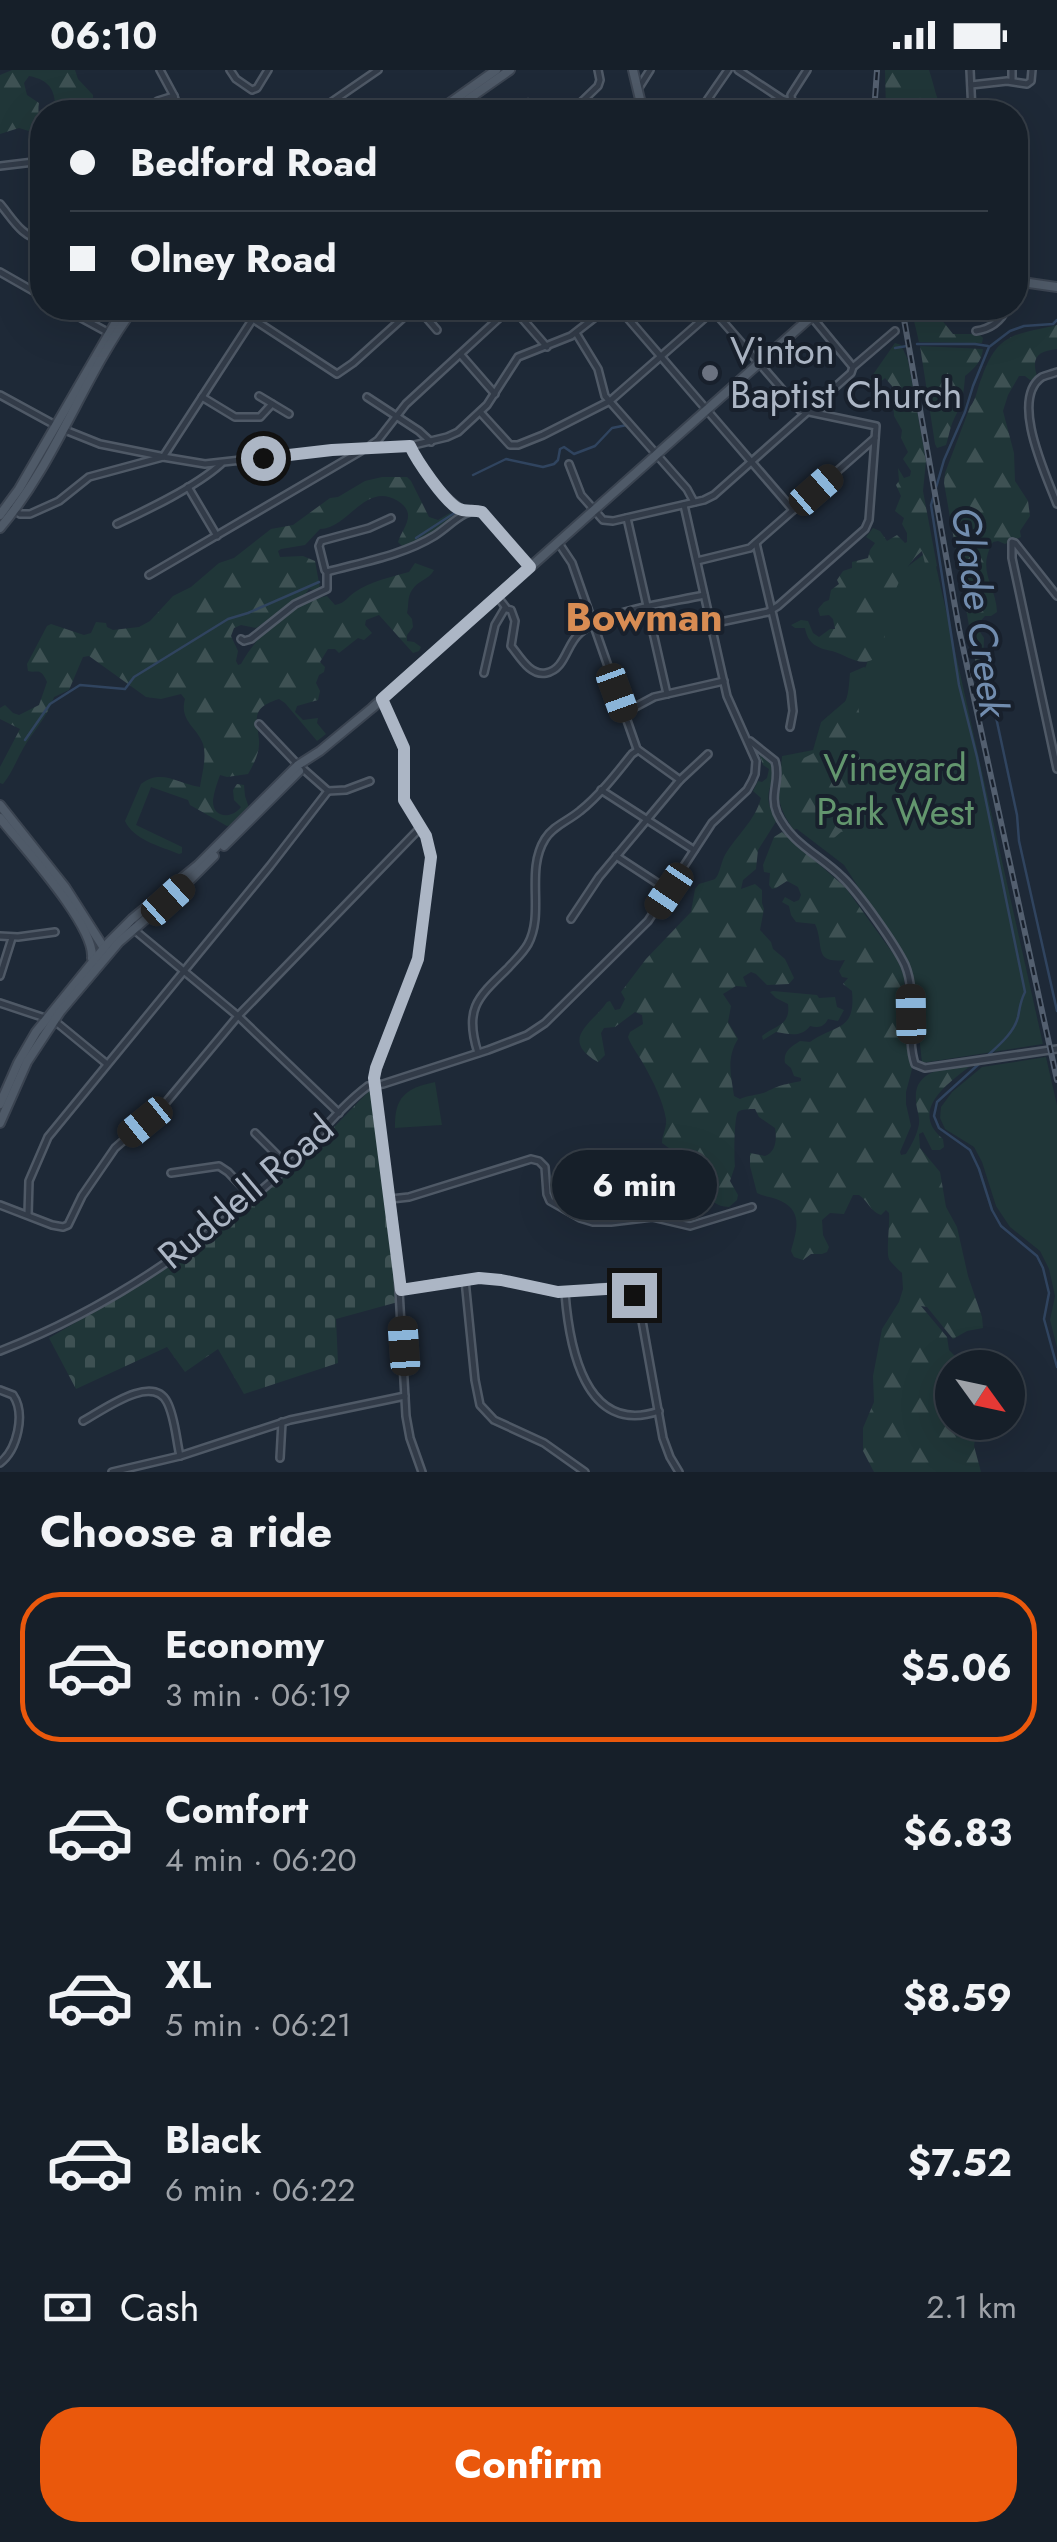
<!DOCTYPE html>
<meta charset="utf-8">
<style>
:root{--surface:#161f29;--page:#232c35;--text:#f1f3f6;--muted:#9ea2a8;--line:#353d46;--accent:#ea580c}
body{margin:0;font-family:Jost,sans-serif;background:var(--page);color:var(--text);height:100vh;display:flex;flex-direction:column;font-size:38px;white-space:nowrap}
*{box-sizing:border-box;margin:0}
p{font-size:32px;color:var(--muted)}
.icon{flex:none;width:55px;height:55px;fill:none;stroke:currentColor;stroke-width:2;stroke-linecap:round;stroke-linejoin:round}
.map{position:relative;height:1402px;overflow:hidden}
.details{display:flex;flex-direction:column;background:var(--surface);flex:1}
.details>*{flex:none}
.guide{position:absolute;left:30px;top:30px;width:998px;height:220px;border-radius:40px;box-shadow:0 10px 40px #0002,0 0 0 2px var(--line);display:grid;align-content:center;height:220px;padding:0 40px;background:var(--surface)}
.needle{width:65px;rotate:123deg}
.buttons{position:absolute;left:935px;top:1280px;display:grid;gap:20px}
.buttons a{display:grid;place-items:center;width:90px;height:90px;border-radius:50%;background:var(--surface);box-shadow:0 10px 40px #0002,0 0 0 2px var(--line);font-size:50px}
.end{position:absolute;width:45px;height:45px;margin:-22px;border:12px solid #acb6c5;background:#111;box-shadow:0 0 0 5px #111}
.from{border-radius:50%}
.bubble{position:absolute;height:70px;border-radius:35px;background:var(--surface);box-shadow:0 10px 40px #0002,0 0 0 2px var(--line);font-size:32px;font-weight:700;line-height:70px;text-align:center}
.car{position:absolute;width:30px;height:60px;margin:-30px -15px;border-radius:12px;box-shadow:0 0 8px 2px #0007;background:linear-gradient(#222 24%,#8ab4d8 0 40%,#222 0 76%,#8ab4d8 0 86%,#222 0)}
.guide b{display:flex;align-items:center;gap:35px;height:95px;font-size:38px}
.guide b+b{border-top:2px solid var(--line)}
.guide i{width:25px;height:25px;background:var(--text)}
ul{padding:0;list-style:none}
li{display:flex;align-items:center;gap:30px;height:150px;margin:0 20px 15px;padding:0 20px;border:5px solid transparent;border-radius:40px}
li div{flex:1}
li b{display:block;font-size:38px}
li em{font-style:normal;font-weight:700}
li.active{border-color:var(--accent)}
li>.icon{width:90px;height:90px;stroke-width:1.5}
h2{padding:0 40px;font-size:45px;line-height:120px}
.pay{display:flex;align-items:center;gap:25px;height:110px;padding:0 40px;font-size:38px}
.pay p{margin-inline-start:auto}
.action{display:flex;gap:20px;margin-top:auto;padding:20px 40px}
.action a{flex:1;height:115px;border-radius:40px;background:var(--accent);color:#fff;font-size:40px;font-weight:700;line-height:115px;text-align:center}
.status{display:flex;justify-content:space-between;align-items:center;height:70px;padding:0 50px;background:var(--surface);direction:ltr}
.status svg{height:28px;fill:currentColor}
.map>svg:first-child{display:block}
.green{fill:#203638}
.forest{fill:url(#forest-firs)}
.cemetery{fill:url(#cemetery-stones)}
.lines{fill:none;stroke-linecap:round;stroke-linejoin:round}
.stream{stroke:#30445f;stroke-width:2.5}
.minor-casing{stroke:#4f5966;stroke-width:10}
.major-casing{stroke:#3b4451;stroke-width:12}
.minor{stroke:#323b48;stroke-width:5}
.major{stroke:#4f5a68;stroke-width:8}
.rail-casing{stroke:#535f6f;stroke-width:6}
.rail{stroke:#18202c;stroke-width:2.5;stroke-dasharray:8;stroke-linecap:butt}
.route{stroke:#acb6c5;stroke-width:12}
.worship-dot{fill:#6b7280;stroke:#18202c;stroke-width:4}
.labels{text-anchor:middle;stroke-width:8;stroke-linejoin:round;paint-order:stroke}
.poi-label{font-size:38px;fill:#acb6c5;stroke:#18202c;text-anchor:start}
.park-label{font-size:38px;fill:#63966e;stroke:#18202c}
.street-label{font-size:38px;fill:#acb6c5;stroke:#18202c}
.water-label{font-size:40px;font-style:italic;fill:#728daf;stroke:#18202c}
.neighbourhood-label{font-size:40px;font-weight:bold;fill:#d88c53;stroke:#18202c}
</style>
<div class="status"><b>06:10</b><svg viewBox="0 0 49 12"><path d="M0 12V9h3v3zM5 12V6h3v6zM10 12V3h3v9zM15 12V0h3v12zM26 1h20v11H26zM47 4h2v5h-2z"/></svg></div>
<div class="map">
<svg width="1057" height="1402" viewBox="0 0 1057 1402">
<defs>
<pattern id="forest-firs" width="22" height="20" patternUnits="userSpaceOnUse" patternTransform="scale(2.5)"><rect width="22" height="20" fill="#203638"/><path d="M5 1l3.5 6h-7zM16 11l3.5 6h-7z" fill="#3e5153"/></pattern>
<pattern id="cemetery-stones" width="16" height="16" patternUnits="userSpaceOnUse" patternTransform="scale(2.5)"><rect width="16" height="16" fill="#203638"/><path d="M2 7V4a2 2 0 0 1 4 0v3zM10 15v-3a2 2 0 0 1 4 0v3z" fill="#3e5153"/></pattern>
</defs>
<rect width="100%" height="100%" fill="#1e2937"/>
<!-- green -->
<g class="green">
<polygon points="932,478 1043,974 922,993 912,900 844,795 793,756 779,719 782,686 813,680 821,652 857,621 899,503"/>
<polygon points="1046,987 1057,1035 1057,1278 1050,1250 1055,1226 1049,1199 1040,1181 1010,1157 996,1136 982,1092 974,1077 945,1059 940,1048 941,1037 952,1022 982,997"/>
<path d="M435 1012 442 1055 395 1058C394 1027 406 1018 435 1012Z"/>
</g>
<!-- forest -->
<g class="forest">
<path d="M12 0H75L78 9 93 25V38L90 42H55C56 22 51 10 29 6L24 13 27 25 39 33C37 44 41 48 41 58L32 62 19 58 0 64V5Z"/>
<path d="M885 0H929C934 15 936 28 943 42H886Z"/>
<polygon points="911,238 948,238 941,243 941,249 953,264 979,264 983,268 982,273 919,272"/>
<path d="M1057 255V279C1038 281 1031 287 1037 306L1035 310H1030L1025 306H1019L1008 325 1003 341 1014 383 1015 411 1028 431 1030 446 1020 461 1021 467 1005 474 998 471 993 472C976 501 996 515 997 542L991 546H985L976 556 984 568 983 596 978 595 975 590 944 413 945 403 970 337C977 328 977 318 982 307 998 262 1015 265 1057 255Z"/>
<path d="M895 273 901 275 908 290 926 391 923 421 937 496 930 501 926 498 922 481C901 498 889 532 885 558 884 566 886 574 881 581 879 585 874 590 869 591 857 595 844 584 832 581 817 578 808 574 805 558H795L791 555 801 550 808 551 813 563 819 567 830 559H835L833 549 829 545 820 546 818 539 824 532 829 530 831 520 839 514 837 510 843 501 852 498V492L868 488 870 480 875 473 866 467 873 458 880 461 887 471 897 465 905 473 907 472V463L902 454 904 448 895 441 901 426 896 415 899 411 898 398 904 408 910 406 911 401 903 389 908 382 901 368 902 360 894 346 892 316 885 308 877 315 865 316Z"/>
<path d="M920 276 983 279C982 291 974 299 965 306 964 323 962 334 954 349 950 357 949 366 946 375L937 378 935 374Z"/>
<path d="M382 407H407L411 411 429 447 438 450 450 443 453 446V450L426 468 402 476 398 472C403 457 418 444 398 431 365 411 348 459 320 459L305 475 281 479 278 481 280 487 303 486 315 491 320 518 317 521 309 519 304 526 256 558 241 555 234 558 231 566 238 581 236 591 238 595 241 594C258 563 291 533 327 526L335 535C346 533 346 528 355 522 371 511 391 507 409 502L415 493 434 500C429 510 418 510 412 520 407 527 409 535 407 543L412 549 413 557 407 565V571L414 572 421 577 419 581 413 583 379 545 366 550 365 555 372 563 364 570 358 568 339 583 335 579H328L320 592 325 597 324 602 319 605 316 613 320 621 318 630 297 636 295 642 303 650 318 648 317 653 326 664 317 671 285 633 279 629C250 638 257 649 259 670 260 682 254 694 248 704L227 707 220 705C217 713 214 722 213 730 212 749 232 749 241 737L234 730 233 720 237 714 244 715 245 726 249 738 233 754 227 756 190 735 188 730 151 717 136 755 182 777V783L179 784C160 776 134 770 125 751L141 714C162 698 178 714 200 717 202 703 207 688 203 674 197 657 179 651 185 629L181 624 161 629 146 627 89 586 83 587 69 620 54 627C48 646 34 660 24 677 17 689 12 703 3 714L0 713V697L20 659 0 649V638L5 635 13 643 19 645 39 635 47 612C40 596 37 604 28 601L27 594 47 556 51 554 84 565 91 563 96 552 106 553 107 557 113 560 139 557 150 551 173 526 191 517 219 493 234 488 271 459 293 455 330 428 338 427 365 411Z"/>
<path d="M864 597 868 599 858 636 861 653 859 716 863 755 862 757 841 762 827 774 804 755 794 760C780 742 769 714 790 696 800 688 814 686 823 675 831 667 830 657 834 646 836 642 841 639 844 634 849 626 849 613 850 603Z"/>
<path d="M758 680C790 706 764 708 769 734 770 739 775 746 777 750L758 780 756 799 743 810 741 819 755 814 762 820V833L764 839 760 860 771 872 773 879 785 889 794 908 789 914 767 915 756 904 751 902 743 907 747 917 736 916 723 924 731 936 728 952 738 969C726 988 731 1005 734 1026L740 1029C749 1025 758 1025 766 1022 782 1014 783 1015 801 1011V1008L794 1006 791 998 785 993C783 981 791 977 800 971L810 972C835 954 856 962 852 921L843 914 848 908 842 907 839 901 845 890C812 894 825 875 815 854L796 852 791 845 789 836 782 832 785 827 794 832 799 830 801 825 798 817 787 811 776 818 772 819 769 815 770 803 764 802 763 795 774 767 782 762 845 817 897 889 904 906 906 974 912 999 906 1022V1034L911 1056 900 1082 901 1085 906 1084C912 1074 917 1065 919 1054 920 1045 916 1039 916 1030 913 1000 948 996 969 997 947 1014 909 1041 943 1069L944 1077 940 1080H932L923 1062 919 1064 920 1078 940 1102 946 1137 957 1157 968 1206 982 1247 983 1258 967 1261 953 1269 927 1237 921 1236 947 1267 949 1280 956 1287V1294L950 1304 952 1309V1352L973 1353 977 1356 974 1376 981 1402H874L863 1381V1358L874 1332 873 1306 882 1259 899 1232 903 1219 902 1203C901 1202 889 1191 889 1189 886 1184 890 1153 889 1143L886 1140 881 1145C871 1142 868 1131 859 1125H853L844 1144 830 1143 822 1150 823 1165 829 1177 827 1182 822 1184H811L803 1190 794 1187 791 1181C796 1162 804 1142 781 1131 773 1127 765 1127 757 1123L750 1096V1083L765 1086C776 1082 777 1069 775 1058L759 1047 755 1039C750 1039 741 1039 738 1042 734 1047 734 1089 735 1096L730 1111 738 1125 737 1130 729 1137C704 1136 704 1113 702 1093L699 1094C696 1101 681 1129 671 1111 668 1105 674 1093 675 1087L673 1081 662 1073C662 1064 667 1058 666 1049 663 1031 653 1011 644 995 639 985 632 978 628 967L630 962 643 954 642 945 635 942 615 957 604 958 601 963 605 985 598 992C558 969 593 953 607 932L610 931 615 940 620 939 625 929 621 922 646 889 691 842 695 819 699 814C702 813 713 810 715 809 720 804 721 792 725 785 736 766 755 751 761 728L753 721 758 711 762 712 767 708 769 699 763 695Z"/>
<path d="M773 921 817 925 819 928 835 927 837 937 844 940 838 951 828 949C824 957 819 958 810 956 801 968 789 964 776 962L763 970 762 966C775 955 791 956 788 934L776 928 770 922Z"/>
</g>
<!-- cemetery -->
<path class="cemetery" d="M371 1019 398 1232 336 1249 338 1293 244 1324 218 1279 185 1302 167 1277 76 1319 49 1268C127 1223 204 1176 272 1117 307 1088 338 1052 371 1019Z"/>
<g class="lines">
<!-- stream -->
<g class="stream">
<polyline points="917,274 975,274 988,276"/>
<polyline points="895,278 907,276"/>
<polyline points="473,405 506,389 543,397 554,394 558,390 560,379 564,377 574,384 595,376 612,358 627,355"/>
<polyline points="416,468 456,442"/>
<polyline points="977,596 982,600 991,624 1002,675 1017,745 1019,771 1057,941"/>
<polyline points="25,670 50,634 80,615 125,619 134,607 228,549 248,543 319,512"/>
<path d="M986 987C998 976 1014 963 1018 947 1020 937 1020 932 1025 922L977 687 959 615 931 435 944 390 965 342 973 316 989 277 1010 261 1024 256 1053 254 1057 250"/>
<polyline points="980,993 937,1032 934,1046 939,1058 970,1080 979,1099 992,1140 1001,1156 1037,1186 1043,1198 1049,1223 1044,1249 1057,1297"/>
</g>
<!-- minor casing -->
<g class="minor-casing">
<g id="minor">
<polyline points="160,0 174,26 179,42"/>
<polyline points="230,0 236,9 252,20 257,18 268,0"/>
<polyline points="738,0 782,29 791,32"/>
<polyline points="970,0 972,42"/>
<polyline points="1012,11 1012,0"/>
<polyline points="971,15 1007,11 1027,14 1031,11 1032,0"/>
<polyline points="638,19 650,0"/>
<polyline points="140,42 158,31 174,26"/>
<polyline points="317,42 378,0"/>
<polyline points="516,42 528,33 539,42"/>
<polyline points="571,42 598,16 600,10 598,0"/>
<polyline points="699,42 728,0"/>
<polyline points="793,42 791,25 807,0"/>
<polyline points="0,96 42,91"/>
<path d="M0 134C12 148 23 169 42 169"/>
<polyline points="0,202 42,226"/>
<polyline points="63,238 109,263"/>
<polyline points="236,238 337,304 353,293 414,238"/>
<polyline points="418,238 437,260"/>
<polyline points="513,238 547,277"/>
<polyline points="619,238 793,440"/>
<polyline points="811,246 853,297"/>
<path d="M976 261C990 259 1001 251 1007 238"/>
<polyline points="576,263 598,299 605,326 687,419 694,432"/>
<polyline points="461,285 495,324"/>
<path d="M1057 302C1055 303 1044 306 1042 307 1009 329 1047 407 1057 434"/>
<polyline points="0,325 55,355"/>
<polyline points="259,326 289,344"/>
<polyline points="202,327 235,347 260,347 272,334"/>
<polyline points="367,327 419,361 431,372"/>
<polyline points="480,342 510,375 518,375 543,365 610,331 716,238"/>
<polyline points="65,360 100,374 160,386"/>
<polyline points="371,375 378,370 406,334 510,238"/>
<path d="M410 376C419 395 447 434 466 441"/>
<polyline points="163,387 260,238"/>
<polyline points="569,394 581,425 603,450 613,451 704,430 714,425 851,303 853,297 895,261"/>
<polyline points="188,417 217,466"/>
<polyline points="12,438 20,444 30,444 59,431 89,407 163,387 205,394 332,380 410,376 447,367 458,362 487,335 518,287 571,266 607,238"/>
<polyline points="627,448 667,624"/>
<path d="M117 454C149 439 195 417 221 394"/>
<polyline points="558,472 572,493 637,679 680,710"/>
<polyline points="756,473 791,622 793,641 790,657"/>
<polyline points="697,491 750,478 875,368"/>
<path d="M327 502C363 492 403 485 434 466 449 457 466 436 482 442L529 497"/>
<polyline points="149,505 361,381"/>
<path d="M497 526 507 539 511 540 515 551 511 576C520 587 530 606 546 603 566 599 566 574 580 563 607 540 668 533 704 525"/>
<polyline points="1057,526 1015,473 1012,472 1012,488 1057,699"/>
<polyline points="711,554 768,542 778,536 865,459 869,450 876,356 800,340 711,238"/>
<polyline points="241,569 244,571 251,569 295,534 327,519 327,502 325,500 319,476 321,471 369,458 391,448"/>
<polyline points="484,603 495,555 505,538"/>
<polyline points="383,630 403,678 404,730 426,766 431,787 418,889 388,965 374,1008 397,1184 406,1346 410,1368 422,1402"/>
<polyline points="624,643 654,627 724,611"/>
<polyline points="259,654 298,695"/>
<path d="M750 671 775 691C781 710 769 724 777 743 791 774 820 785 842 807 859 823 895 874 905 895 918 926 905 963 915 994L925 998 1057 979"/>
<polyline points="302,698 328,721"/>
<polyline points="601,720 694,780"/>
<polyline points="328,721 346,720 370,711"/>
<polyline points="616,786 668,820"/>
<polyline points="132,849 134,858 138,863 238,946 339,1043"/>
<polyline points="571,849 599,807 680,710 708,684"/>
<polyline points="0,866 18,867 55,862"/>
<polyline points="0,906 12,868"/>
<polyline points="0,933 45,948"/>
<polyline points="56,952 107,994"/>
<path d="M478 983C464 939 477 928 508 898 515 890 523 883 528 874 545 843 525 801 545 769 553 756 568 751 580 741 599 726 617 703 632 684L638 680"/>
<polyline points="255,1063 288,1096"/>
<polyline points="171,1103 219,1096 228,1102 252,1127"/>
<polyline points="391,1129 409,1127 531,1089 539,1091 545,1097 547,1124 550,1131 580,1148 593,1152 611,1152 652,1147 690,1156 752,1137"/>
<polyline points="0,1135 52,1155 63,1157 68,1155 82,1126 115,1078 163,1036 238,946 421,757"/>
<polyline points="28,1145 29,1111 48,1067 270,796 328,721"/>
<polyline points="465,1210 475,1310 480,1335 494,1350 544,1373 585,1402"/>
<path d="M401 1220C431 1215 463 1207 493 1209 517 1211 539 1221 562 1222 588 1224 623 1204 639 1234L663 1368 670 1387 679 1402"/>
<path d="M565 1223C569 1274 584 1367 659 1341"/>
<path d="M0 1281C104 1241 199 1176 282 1102 312 1075 336 1040 368 1016L383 1014 488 980 527 965 545 953 648 851 712 753 747 720 752 711 755 704 756 691 727 626 684 435"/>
<path d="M0 1320 13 1325C26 1344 17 1380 0 1393"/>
<path d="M83 1351C102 1341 152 1303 167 1332 175 1347 176 1369 180 1386"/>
<polyline points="280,1388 282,1352"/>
<polyline points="112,1402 180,1386 290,1350 405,1326"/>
</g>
</g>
<!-- major casing -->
<g class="major-casing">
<g id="major">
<polyline points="633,0 643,42"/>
<polyline points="437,42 496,0"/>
<polyline points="450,42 510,0"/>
<polyline points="1015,211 1057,217"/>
<polyline points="0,445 19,419 124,238"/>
<path d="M0 458C56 392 83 307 134 238"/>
<polyline points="0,735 65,817 104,878"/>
<path d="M0 748C22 776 95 855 92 888"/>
<polyline points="224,776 299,701"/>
<polyline points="0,1034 18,993 36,962 109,872 132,849 198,795 298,695 320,681 372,638 821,238"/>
<polyline points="0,1053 27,992 60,942 119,872 183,817 214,786"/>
</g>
</g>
<!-- minor -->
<use href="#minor" class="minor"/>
<!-- major -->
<use href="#major" class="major"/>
<!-- rail casing -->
<g class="rail-casing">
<g id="rail">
<polyline points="874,42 877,0"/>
<polyline points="902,238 959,559 1057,1010"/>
</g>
</g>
<!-- rail -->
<use href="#rail" class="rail"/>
</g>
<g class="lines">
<!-- route -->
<path class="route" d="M263 388 332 380 410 376C417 391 443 429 457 438 466 443 473 439 482 442L530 497 382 629 404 678V730L426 766 431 787 418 889 376 998 374 1008 401 1220 479 1208 501 1210 558 1222 622 1218 634 1225"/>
</g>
<!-- markers -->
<circle class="worship-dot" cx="710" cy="303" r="10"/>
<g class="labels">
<!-- poi labels -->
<g class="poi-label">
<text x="730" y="294">Vinton<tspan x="730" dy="44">Baptist Church</tspan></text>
</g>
<!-- park labels -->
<g class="park-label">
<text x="895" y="711">Vineyard<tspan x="895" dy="44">Park West</tspan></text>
</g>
<!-- street labels -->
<g class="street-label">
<text transform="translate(246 1122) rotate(-40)" y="13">Ruddell Road</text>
</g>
<!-- water labels -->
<g class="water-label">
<text transform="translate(980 542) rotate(82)" y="14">Glade Creek</text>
</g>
<!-- neighbourhood labels -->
<g class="neighbourhood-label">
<text x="644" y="561">Bowman</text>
</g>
</g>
</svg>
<div class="buttons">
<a><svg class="needle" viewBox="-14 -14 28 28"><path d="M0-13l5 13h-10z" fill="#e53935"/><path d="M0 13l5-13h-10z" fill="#9ea2a8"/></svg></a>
</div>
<i class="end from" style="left:263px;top:388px"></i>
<i class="end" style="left:634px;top:1225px"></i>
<div class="bubble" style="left:552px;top:1080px;width:165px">6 min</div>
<i class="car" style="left:816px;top:420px;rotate:49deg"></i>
<i class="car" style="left:617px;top:623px;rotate:160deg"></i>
<i class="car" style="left:669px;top:821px;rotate:214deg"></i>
<i class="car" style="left:168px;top:830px;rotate:48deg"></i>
<i class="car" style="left:911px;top:944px;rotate:359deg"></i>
<i class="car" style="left:145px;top:1052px;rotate:231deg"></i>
<i class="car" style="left:404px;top:1276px;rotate:356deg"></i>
<div class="guide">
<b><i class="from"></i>Bedford Road</b>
<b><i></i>Olney Road</b>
</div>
</div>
<section class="details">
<h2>Choose a ride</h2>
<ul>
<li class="active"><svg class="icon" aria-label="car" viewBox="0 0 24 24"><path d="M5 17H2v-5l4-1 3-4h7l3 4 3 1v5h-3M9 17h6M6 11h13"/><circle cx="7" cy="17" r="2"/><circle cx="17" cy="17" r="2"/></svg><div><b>Economy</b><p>3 min · 06:19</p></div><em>$5.06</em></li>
<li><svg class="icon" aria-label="car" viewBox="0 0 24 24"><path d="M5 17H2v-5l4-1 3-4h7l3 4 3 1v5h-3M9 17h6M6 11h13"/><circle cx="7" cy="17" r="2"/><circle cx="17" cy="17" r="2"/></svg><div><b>Comfort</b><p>4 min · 06:20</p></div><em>$6.83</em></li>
<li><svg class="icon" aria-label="car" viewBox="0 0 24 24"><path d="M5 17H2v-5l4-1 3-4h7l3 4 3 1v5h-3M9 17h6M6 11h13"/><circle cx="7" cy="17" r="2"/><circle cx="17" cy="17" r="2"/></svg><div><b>XL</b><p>5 min · 06:21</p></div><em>$8.59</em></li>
<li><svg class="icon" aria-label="car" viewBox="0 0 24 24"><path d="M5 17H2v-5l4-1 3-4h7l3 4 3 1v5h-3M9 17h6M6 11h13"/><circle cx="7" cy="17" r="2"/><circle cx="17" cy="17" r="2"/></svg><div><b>Black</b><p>6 min · 06:22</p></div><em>$7.52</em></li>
</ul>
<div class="pay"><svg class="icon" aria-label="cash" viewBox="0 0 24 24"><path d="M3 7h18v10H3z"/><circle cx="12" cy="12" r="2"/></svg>Cash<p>2.1 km</p></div>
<div class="action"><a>Confirm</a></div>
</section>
